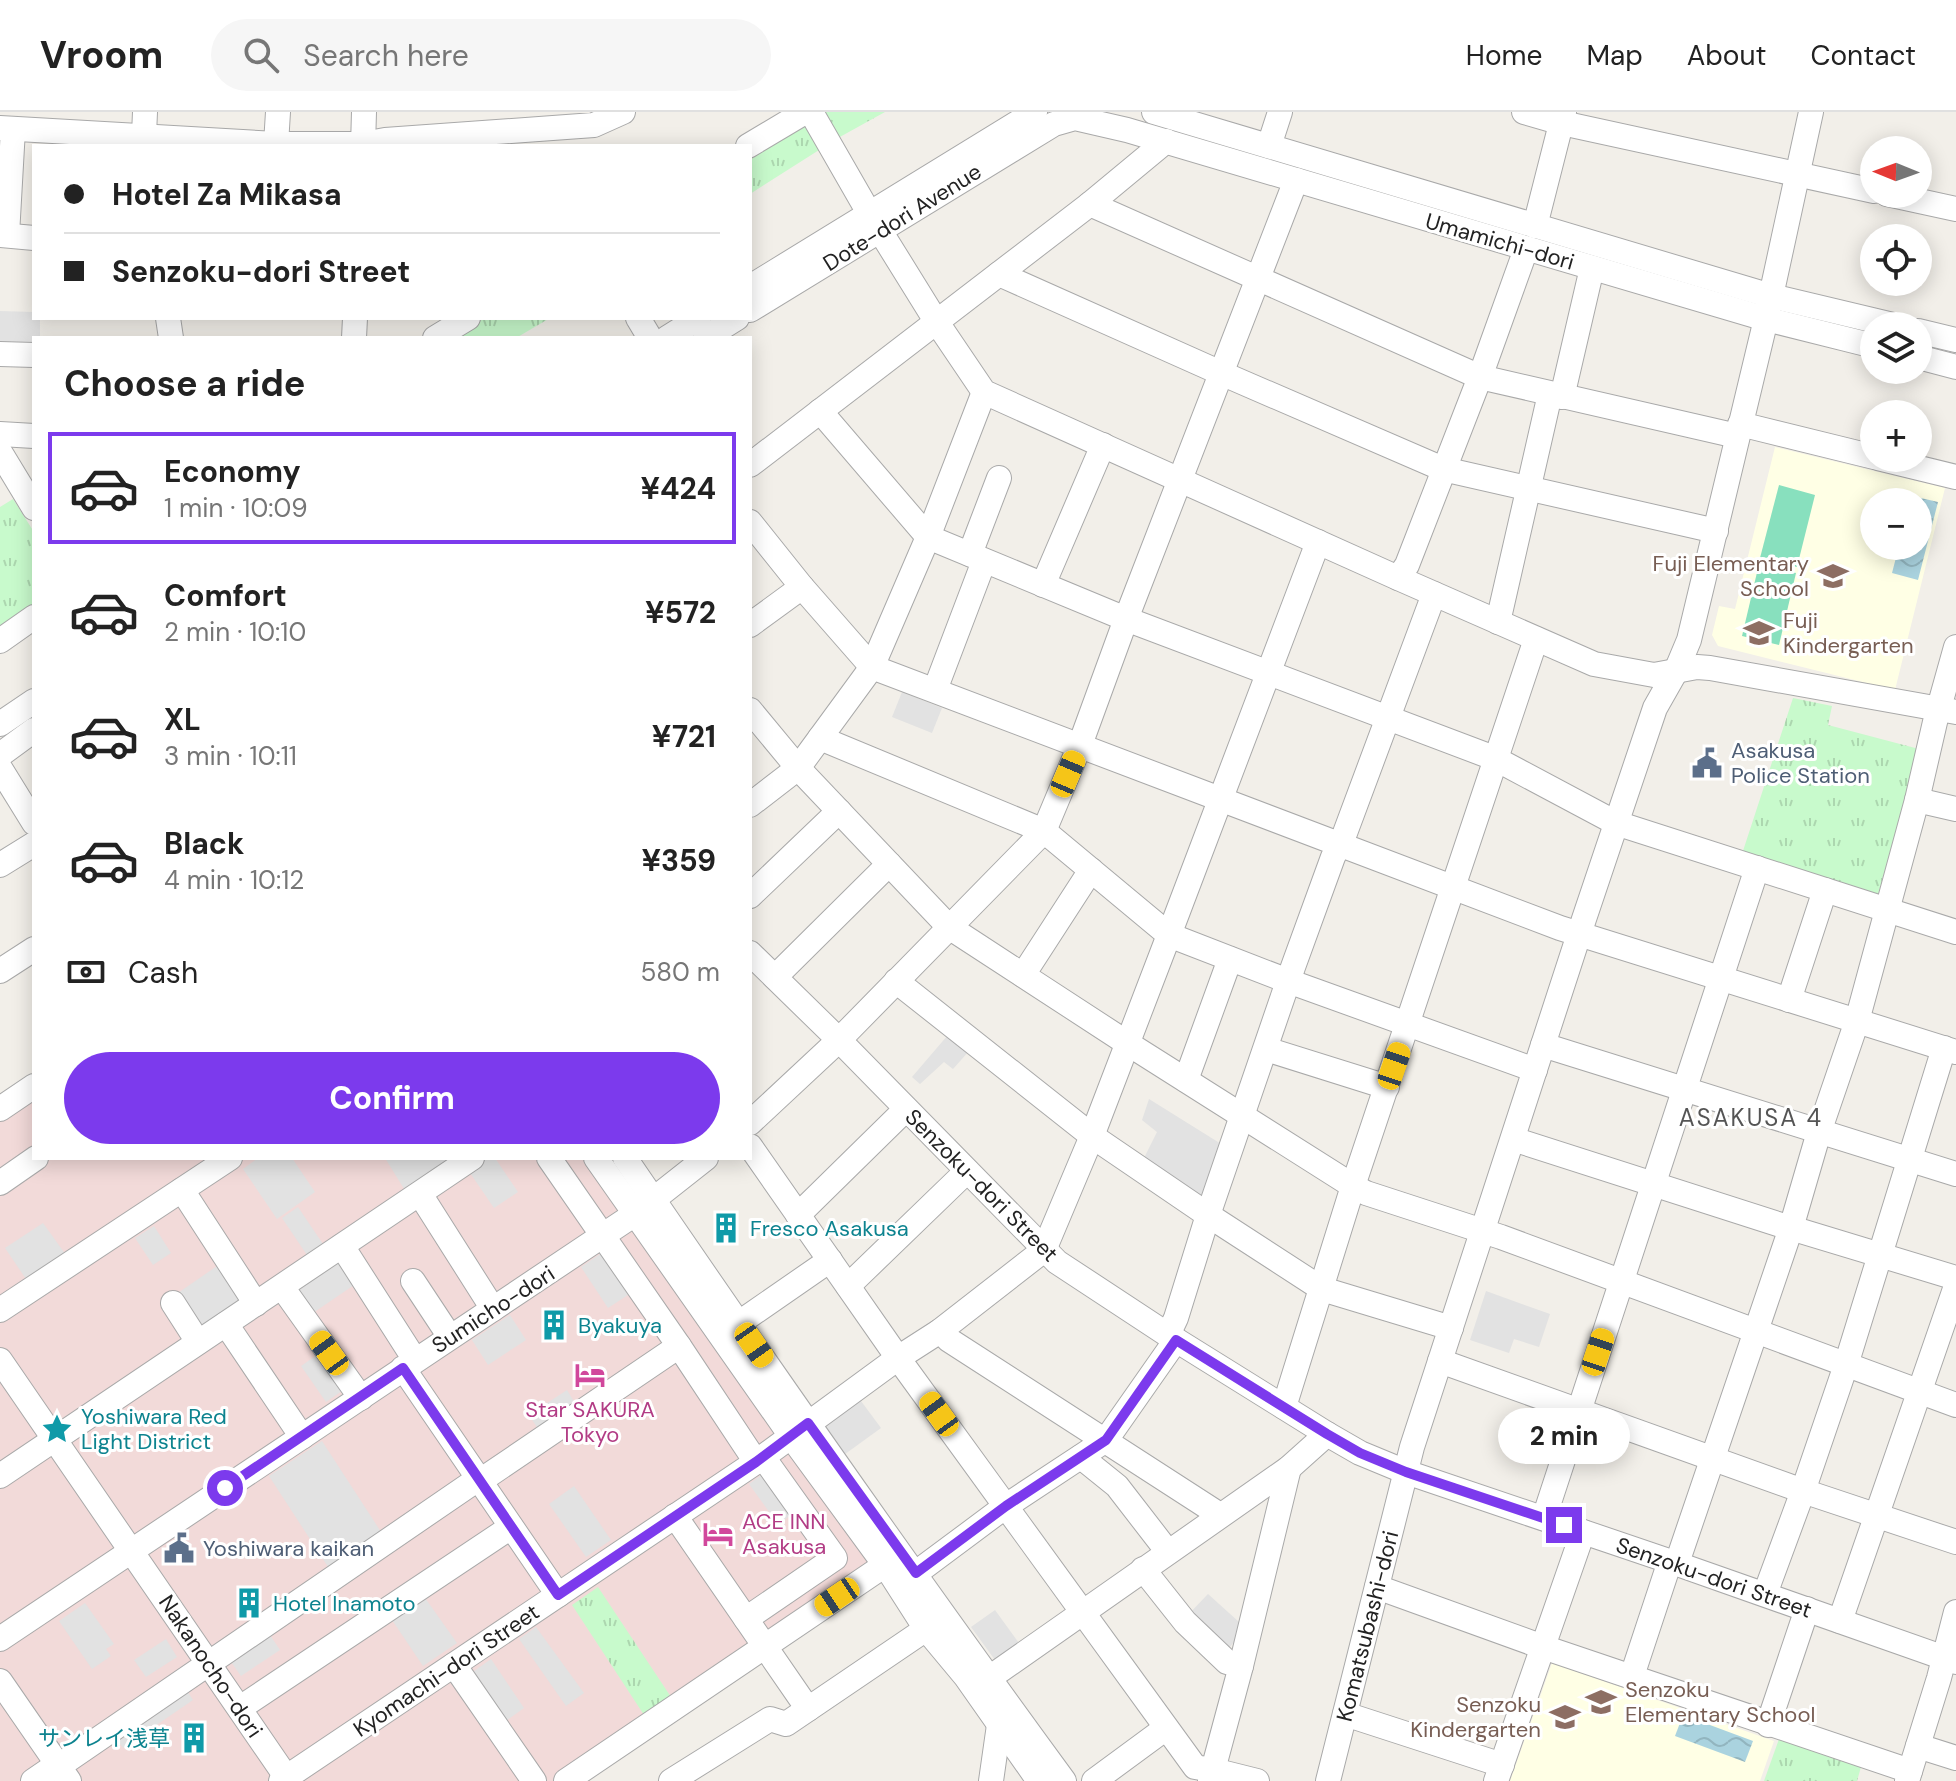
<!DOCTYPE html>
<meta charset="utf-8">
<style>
:root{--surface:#fff;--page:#f6f6f6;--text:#222;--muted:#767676;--line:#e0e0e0;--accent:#7c3aed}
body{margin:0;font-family:"DM Sans","Noto Sans JP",sans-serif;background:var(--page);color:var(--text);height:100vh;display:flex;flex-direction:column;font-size:30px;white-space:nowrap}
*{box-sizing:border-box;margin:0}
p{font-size:26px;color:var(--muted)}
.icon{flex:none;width:44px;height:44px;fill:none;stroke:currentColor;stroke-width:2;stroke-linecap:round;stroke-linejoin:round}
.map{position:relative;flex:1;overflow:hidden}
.drawer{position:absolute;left:32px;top:224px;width:720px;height:824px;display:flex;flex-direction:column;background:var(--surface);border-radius:0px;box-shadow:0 4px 20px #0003}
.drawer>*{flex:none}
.banner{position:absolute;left:32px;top:32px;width:720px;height:176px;border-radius:0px;box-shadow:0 4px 20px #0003;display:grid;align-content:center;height:176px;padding:0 32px;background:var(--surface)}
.needle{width:52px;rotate:271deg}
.fabs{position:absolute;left:1860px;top:24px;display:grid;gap:16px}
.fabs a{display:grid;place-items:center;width:72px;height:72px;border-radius:50%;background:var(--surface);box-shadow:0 4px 20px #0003;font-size:40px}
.end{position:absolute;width:36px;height:36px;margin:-18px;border:10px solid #7c3aed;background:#fff;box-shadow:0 0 0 4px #fff}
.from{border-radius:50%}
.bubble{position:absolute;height:56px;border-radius:28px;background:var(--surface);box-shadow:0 4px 20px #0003;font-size:26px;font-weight:700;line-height:56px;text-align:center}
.car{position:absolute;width:24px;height:48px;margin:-24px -12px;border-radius:10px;box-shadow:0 0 6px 2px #0007;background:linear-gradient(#f5c518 24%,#345 0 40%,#f5c518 0 76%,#345 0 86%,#f5c518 0)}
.banner b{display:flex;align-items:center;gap:28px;height:76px;font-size:30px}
.banner b+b{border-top:2px solid var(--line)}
.banner i{width:20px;height:20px;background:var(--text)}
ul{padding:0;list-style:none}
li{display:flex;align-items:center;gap:24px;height:112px;margin:0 16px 12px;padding:0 16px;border:4px solid transparent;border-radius:0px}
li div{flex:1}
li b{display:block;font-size:30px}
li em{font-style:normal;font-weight:700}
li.selected{border-color:var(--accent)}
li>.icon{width:72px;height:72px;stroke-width:1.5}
h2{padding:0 32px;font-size:36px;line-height:96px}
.pay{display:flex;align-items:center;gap:20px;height:88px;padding:0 32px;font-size:30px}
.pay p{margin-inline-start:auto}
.primary-button{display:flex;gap:16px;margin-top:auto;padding:16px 32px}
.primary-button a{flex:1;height:92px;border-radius:48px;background:var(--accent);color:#fff;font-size:32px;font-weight:700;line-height:92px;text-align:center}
header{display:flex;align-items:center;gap:48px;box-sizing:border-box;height:112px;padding:0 40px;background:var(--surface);border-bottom:2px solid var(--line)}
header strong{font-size:38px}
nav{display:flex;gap:44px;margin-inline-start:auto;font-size:28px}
.search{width:560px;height:72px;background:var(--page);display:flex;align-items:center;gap:20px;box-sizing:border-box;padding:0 28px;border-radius:44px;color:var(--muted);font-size:30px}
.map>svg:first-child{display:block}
.commercial{fill:#f2dad9}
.education{fill:#ffffe5;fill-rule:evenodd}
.park{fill:url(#park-tufts)}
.pitch{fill:#88e0be}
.parking{fill:#e2e2e2}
.water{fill:url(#water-waves)}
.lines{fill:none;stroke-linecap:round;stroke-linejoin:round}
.minor-casing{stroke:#a9a9a9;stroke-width:26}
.minor{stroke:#fff;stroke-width:24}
.route{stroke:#7c3aed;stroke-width:10}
.labels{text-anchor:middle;stroke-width:6;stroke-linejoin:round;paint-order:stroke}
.street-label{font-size:22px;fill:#222;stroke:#fff}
.education-label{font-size:22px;fill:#785e54;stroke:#fff;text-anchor:end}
.service-label{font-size:22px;fill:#4e5e75;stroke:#fff;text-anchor:start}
.culture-label{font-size:22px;fill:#0d838f;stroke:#fff;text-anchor:start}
.hotel-label{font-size:22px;fill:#b23c85;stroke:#fff}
.neighbourhood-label{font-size:24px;letter-spacing:2px;fill:#555;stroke:#fff}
</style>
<header>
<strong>Vroom</strong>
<div class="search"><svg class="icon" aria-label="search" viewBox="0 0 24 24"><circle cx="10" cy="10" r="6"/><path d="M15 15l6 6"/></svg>Search here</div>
<nav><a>Home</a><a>Map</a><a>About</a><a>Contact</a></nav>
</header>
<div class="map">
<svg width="1956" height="1669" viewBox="0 0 1956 1669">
<defs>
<pattern id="park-tufts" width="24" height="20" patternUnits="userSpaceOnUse" patternTransform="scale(2)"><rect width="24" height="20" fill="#c8facc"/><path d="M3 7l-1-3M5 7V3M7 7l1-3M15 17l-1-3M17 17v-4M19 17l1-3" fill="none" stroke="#acd6af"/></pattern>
<pattern id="water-waves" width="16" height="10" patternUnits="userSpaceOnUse" patternTransform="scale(2)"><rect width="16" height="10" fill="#aad3df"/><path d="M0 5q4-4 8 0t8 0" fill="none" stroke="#92b5bf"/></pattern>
</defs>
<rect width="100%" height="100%" fill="#f2efe9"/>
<!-- commercial -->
<polygon class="commercial" points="34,984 34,1046 592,1046 876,1453 558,1669 0,1669 0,1007"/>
<!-- education -->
<g class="education">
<path d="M1775 335 1945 376 1895 578 1718 534 1712 523 1719 494 1735 497ZM1874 390H1918V434H1874Z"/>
<polygon points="1552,1551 1774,1629 1760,1669 1510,1669"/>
</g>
<!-- park -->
<g class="park">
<polygon points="826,0 885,0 838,26 750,82 750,48 802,13"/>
<polygon points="484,206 550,206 516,226 452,226"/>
<polygon points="13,387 34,420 34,495 0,518 0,395"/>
<polygon points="1793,586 1832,594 1828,613 1919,637 1877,786 1741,745"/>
<polygon points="598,1475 673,1588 646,1606 572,1493"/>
<polygon points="1779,1627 1861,1655 1857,1669 1764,1669"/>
</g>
<!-- pitch -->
<g class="pitch">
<polygon points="1779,373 1815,383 1797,455 1760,446"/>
<polygon points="1759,452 1796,461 1779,533 1742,524"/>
</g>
<!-- parking -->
<g class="parking">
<polygon points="0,199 34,200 34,206 40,206 40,226 34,226 34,231 0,231"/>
<polygon points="902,580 942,596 932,621 892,605"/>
<polygon points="948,923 969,939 953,957 944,950 920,972 912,965"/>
<polygon points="1149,987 1226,1035 1205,1088 1144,1046 1157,1020 1142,1008"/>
<polygon points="258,1046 292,1046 315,1080 277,1107 243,1057"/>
<polygon points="385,1046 460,1046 406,1080"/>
<polygon points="485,1046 495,1046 518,1080 494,1096 468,1058"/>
<polygon points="298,1095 325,1135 309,1146 282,1106"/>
<polygon points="43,1111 66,1143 28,1170 5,1136"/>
<polygon points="154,1114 171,1141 153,1153 135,1126"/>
<polygon points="603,1140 631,1181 608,1196 581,1155"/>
<polygon points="339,1145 357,1171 310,1203 292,1177"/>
<polygon points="220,1152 246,1190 201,1221 175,1183"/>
<polygon points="1486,1179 1550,1202 1539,1235 1514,1227 1509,1241 1470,1228"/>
<polygon points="510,1203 526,1228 488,1253 472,1228"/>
<polygon points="321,1240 345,1277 326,1290 301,1254"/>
<polygon points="567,1278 578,1296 540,1320 529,1303"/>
<polygon points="858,1285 881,1316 841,1345 819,1314"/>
<polygon points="322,1329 385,1426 332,1461 269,1364"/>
<polygon points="768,1358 797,1399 778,1412 749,1372"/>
<polygon points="574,1374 611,1428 586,1445 549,1392"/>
<polygon points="1208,1482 1239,1510 1236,1528 1227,1538 1187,1504"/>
<polygon points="423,1483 457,1531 423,1554 390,1505"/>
<polygon points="85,1491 114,1532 106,1537 111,1544 92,1557 59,1509"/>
<polygon points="995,1498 1019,1531 995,1548 971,1515"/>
<polygon points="536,1515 584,1581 566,1594 519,1527"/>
<polygon points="268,1520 280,1538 241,1564 229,1547"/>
<polygon points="166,1527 177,1545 146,1565 134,1548"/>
<polygon points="491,1547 524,1596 503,1611 470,1562"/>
<polygon points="186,1577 193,1588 123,1636 115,1625"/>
</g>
<!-- water -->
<g class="water">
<polygon points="1912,384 1938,390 1918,468 1892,461 1899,434 1918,434 1918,390 1911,390"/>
<polygon points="1683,1603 1753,1629 1745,1650 1675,1624"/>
</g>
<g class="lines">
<!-- minor casing -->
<g class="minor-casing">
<g id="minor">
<polyline points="145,0 144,23 146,34"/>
<polyline points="811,0 869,101 936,209 984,280 1398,466 1594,552 1654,563 1697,555 1710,556 1956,600"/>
<polyline points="1154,0 1771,184 1897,214"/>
<polyline points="1524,0 1562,11 1874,79"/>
<polyline points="0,16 276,32 363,32 385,28 594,13 623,0"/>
<polyline points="276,32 278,0"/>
<polyline points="363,34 364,0"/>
<polyline points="748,34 805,0"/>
<polyline points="1269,34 1280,0"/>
<polyline points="1887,82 1956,97"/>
<polyline points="1090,92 1480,265 1737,324"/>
<polyline points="1535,114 1564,0"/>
<polyline points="0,123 34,126"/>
<polyline points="7,123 13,17"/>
<polyline points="999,162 1221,261 1443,357 1716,419"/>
<polyline points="750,175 1035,0"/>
<polyline points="750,198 1054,12 1075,6 1127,18 1766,207 1874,234"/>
<polyline points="168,206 171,226"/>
<polyline points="638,206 650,226"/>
<polyline points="1918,219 1956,228"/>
<polyline points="354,226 355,206"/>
<polyline points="435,226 468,206"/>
<polyline points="667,226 699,206"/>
<polyline points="705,226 737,206"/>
<polyline points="0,242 34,243"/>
<polyline points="1918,245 1956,255"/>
<polyline points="1562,285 1592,156"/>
<polyline points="820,299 928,425 1126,507 1494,646 1616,711 1956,820"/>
<polyline points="1740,312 1874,345"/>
<polyline points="0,322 34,324"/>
<polyline points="0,340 34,396"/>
<polyline points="1878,346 1956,365"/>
<polyline points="750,353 1090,92 1166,29"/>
<polyline points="750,410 802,475 872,555 1560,816 1956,940"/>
<polyline points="970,442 999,366"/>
<polyline points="1398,466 1407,453 1480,265 1526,137"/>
<polyline points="1043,473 1103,333"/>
<polyline points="1498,510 1550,282"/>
<polyline points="750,513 802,475"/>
<polyline points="0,529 34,505"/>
<polyline points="935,578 984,449"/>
<polyline points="750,598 798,656 949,815 1127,931 1353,1074 1366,1081 1501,1125 1956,1293"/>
<polyline points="0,612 34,589"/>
<polyline points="820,626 1044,719 1169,823 1288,869 1535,958"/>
<polyline points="0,643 34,618"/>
<polyline points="0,656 34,711"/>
<polyline points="1917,688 1956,697"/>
<polyline points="750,693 798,656 872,555 928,425 984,280"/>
<polyline points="0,753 34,732"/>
<polyline points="750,784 839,699"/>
<polyline points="750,841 839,928 1057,1150 1168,1223 1327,1322 1360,1341 1406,1360 1666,1448 1956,1550"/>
<polyline points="0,859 34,837"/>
<polyline points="1023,863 1091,758"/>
<polyline points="775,865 889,752"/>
<polyline points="896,869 1092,1024 1208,1103 1322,1177 1451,1216"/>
<polyline points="1789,888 1825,778"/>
<polyline points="1543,933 1956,1062"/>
<polyline points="1266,937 1387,975"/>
<polyline points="1186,968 1230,847"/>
<polyline points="0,997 34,974"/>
<polyline points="750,1011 839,928 1044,719 1080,633 1126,507 1296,68"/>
<polyline points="1513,1027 1781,1113 1956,1166"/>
<polyline points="750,1034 898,1246 1195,1655 1213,1658 1257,1669"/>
<polyline points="549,1046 679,1234 756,1350"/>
<polyline points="596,1046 798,1334 885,1453 926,1517 966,1565 1039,1669"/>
<path d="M625 1046C768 1256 914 1464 1064 1669"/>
<polyline points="0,1071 36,1046"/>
<polyline points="182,1078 256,1192"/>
<polyline points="420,1082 493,1197"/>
<polyline points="798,1103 906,997"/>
<polyline points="342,1134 415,1248"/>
<polyline points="413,1169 450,1225"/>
<polyline points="848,1174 967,1059"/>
<polyline points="282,1175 361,1286"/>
<polyline points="173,1191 198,1230"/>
<polyline points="0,1198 230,1046"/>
<polyline points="739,1211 830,1148"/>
<polyline points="226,1212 302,1325"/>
<polyline points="940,1219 949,1228 1220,1403"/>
<polyline points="1168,1223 1176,1206 1208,1103 1293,855 1333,745 1345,721 1434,482"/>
<polyline points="0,1248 289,1669"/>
<polyline points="1440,1249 1803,1379 1956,1430"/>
<polyline points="403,1256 558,1483"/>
<polyline points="1284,1295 1353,1074 1536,527"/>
<polyline points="1081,1345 1117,1374 1168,1440"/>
<polyline points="0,1364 472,1046"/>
<polyline points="675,1404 808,1597"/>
<polyline points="1544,1406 1757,756"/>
<polyline points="1677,1451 1791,1116 1819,1020 1857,909 1917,688 1935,610 1956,535"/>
<polyline points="1143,1457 1185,1510 1227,1550 1241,1554"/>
<polyline points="916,1461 1006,1394 1106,1328 1176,1228"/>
<polyline points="1377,1475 1543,1535 1910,1659"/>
<polyline points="1765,1482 1803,1379 1846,1253 1944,936"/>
<polyline points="746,1507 835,1446 763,1345"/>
<polyline points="1840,1509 1956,1174"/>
<polyline points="0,1527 602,1124 635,1102 706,1046"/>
<polyline points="454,1553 534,1669"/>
<polyline points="1632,1564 1670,1449"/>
<polyline points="0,1569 69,1669"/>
<polyline points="975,1576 1289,1356 1327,1322"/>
<polyline points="240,1596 511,1415"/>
<polyline points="1345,1602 1502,1653"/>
<polyline points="1768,1613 1807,1497"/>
<polyline points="1918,1634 1956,1646"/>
<polyline points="33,1669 52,1656 59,1654 472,1371 480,1369 679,1234"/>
<polyline points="281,1669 756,1350 898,1246 940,1219 1044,1138 1092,1024 1169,823 1318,430"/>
<polyline points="566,1669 885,1453"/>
<polyline points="671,1669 770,1607 786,1612 926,1517"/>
<polyline points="991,1669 999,1613 1003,1608"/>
<polyline points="1094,1669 1166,1616"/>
<polyline points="1210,1669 1241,1554 1289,1356"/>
<polyline points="1328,1669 1412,1335 1584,807 1655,596 1676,559 1689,528 1766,207 1811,0"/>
<polyline points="1496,1669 1583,1420"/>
<polyline points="1907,1669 1939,1566 1956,1500"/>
</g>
</g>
<!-- minor -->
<use href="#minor" class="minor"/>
</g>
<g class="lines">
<!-- route -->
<polyline class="route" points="225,1376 403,1256 558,1483 756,1350 808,1311 916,1461 1006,1394 1106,1328 1176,1228 1327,1322 1360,1341 1406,1360 1564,1413"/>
</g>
<!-- icons -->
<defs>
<g id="school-bare" transform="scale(2.4)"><path d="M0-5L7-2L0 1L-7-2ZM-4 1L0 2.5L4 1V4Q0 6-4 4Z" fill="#8d6e63" stroke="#fff" stroke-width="2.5" paint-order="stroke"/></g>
<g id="civic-bare" transform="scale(2.4)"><path d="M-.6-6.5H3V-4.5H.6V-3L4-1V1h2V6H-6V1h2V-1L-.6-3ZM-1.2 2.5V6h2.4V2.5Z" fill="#5c6f8a" stroke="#fff" stroke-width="2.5" paint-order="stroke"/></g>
<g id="building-bare" transform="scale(2.4)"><path d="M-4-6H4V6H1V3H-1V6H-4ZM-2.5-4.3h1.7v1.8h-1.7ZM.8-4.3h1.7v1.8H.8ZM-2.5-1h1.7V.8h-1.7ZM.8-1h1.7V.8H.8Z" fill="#0f9aa8" stroke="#fff" stroke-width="2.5" paint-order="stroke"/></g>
<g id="hotel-bare" transform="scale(2.4)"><path d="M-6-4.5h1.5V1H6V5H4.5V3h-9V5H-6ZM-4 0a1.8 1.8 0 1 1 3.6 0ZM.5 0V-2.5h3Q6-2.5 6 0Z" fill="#d1479c" stroke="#fff" stroke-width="2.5" paint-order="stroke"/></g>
<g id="sight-bare" transform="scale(2.4)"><path d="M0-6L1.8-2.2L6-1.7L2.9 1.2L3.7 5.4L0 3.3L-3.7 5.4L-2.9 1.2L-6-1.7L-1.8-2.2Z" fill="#0f9aa8" stroke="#fff" stroke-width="2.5" paint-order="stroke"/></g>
</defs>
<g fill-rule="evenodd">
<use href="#school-bare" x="1833" y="464"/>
<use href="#school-bare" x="1759" y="521"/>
<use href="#civic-bare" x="1707" y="651"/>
<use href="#building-bare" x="726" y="1116"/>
<use href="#building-bare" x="554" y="1213"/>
<use href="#hotel-bare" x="590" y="1263"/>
<use href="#sight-bare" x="57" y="1317"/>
<use href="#hotel-bare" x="718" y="1422"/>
<use href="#civic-bare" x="179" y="1436"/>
<use href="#building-bare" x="249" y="1491"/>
<use href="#school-bare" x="1601" y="1590"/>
<use href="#school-bare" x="1565" y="1605"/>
<use href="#building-bare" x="194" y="1626"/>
</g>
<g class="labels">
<!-- street labels -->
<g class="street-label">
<text transform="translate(902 105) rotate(-32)" y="8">Dote-dori Avenue</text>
<text transform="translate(1500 129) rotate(16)" y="8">Umamichi-dori</text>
<text transform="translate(982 1073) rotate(45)" y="8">Senzoku-dori Street</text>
<text transform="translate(493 1197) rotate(-33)" y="8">Sumicho-dori</text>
<text transform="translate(1714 1465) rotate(19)" y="8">Senzoku-dori Street</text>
<text transform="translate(1367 1514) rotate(-76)" y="8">Komatsubashi-dori</text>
<text transform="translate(211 1554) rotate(56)" y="8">Nakanocho-dori</text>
<text transform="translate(446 1558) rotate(-34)" y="8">Kyomachi-dori Street</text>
</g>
<!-- education labels -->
<g class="education-label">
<text x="1809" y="459">Fuji Elementary<tspan x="1809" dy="25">School</tspan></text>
<text x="1783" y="516" text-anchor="start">Fuji<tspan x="1783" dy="25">Kindergarten</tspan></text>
<text x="1625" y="1585" text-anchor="start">Senzoku<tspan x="1625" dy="25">Elementary School</tspan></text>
<text x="1541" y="1600">Senzoku<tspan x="1541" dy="25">Kindergarten</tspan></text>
</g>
<!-- service labels -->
<g class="service-label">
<text x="1731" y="646">Asakusa<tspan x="1731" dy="25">Police Station</tspan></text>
<text x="203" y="1444">Yoshiwara kaikan</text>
</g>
<!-- culture labels -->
<g class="culture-label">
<text x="750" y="1124">Fresco Asakusa</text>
<text x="578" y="1221">Byakuya</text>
<text x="81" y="1312">Yoshiwara Red<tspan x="81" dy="25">Light District</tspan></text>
<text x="273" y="1499">Hotel Inamoto</text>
<text x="170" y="1634" text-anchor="end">サンレイ浅草</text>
</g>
<!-- hotel labels -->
<g class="hotel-label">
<text x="590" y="1305">Star SAKURA<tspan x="590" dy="25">Tokyo</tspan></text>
<text x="742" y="1417" text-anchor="start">ACE INN<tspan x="742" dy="25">Asakusa</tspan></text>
</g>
<!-- neighbourhood labels -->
<g class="neighbourhood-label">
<text x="1751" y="1014">ASAKUSA 4</text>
</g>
</g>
</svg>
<div class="fabs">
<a><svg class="needle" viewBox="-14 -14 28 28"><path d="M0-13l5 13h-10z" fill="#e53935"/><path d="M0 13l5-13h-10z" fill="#767676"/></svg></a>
<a><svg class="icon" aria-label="locate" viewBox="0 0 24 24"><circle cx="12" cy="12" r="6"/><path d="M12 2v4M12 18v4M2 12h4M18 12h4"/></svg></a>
<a><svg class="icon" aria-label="layers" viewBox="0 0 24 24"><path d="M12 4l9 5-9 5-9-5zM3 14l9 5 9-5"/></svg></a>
<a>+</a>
<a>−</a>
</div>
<i class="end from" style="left:225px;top:1376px"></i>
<i class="end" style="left:1564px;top:1413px"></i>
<div class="bubble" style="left:1498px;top:1296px;width:132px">2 min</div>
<i class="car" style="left:1068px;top:662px;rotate:23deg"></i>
<i class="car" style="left:1394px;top:954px;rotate:19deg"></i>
<i class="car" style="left:754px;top:1233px;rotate:145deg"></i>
<i class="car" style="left:1598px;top:1240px;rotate:18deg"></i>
<i class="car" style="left:329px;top:1241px;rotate:324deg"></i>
<i class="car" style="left:939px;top:1302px;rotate:324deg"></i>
<i class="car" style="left:837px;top:1485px;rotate:236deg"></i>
<div class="banner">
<b><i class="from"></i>Hotel Za Mikasa</b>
<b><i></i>Senzoku-dori Street</b>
</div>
<section class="drawer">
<h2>Choose a ride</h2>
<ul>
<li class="selected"><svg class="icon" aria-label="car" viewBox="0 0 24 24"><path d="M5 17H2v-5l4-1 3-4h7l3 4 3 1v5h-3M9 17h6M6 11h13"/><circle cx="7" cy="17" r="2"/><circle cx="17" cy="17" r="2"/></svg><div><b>Economy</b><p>1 min · 10:09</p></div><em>¥424</em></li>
<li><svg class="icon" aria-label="car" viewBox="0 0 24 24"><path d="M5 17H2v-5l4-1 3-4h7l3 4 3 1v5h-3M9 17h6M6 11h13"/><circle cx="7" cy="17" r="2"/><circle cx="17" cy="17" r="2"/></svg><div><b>Comfort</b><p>2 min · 10:10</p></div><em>¥572</em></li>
<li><svg class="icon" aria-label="car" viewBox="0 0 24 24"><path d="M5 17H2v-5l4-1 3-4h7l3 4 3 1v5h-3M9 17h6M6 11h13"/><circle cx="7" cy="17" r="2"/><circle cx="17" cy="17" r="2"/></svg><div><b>XL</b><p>3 min · 10:11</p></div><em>¥721</em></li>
<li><svg class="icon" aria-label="car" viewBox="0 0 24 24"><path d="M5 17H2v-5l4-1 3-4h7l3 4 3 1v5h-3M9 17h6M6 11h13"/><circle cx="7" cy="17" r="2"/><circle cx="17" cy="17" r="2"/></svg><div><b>Black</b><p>4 min · 10:12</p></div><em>¥359</em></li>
</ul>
<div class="pay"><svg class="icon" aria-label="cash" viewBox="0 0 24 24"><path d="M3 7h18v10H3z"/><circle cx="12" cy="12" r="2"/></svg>Cash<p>580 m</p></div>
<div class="primary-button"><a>Confirm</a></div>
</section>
</div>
